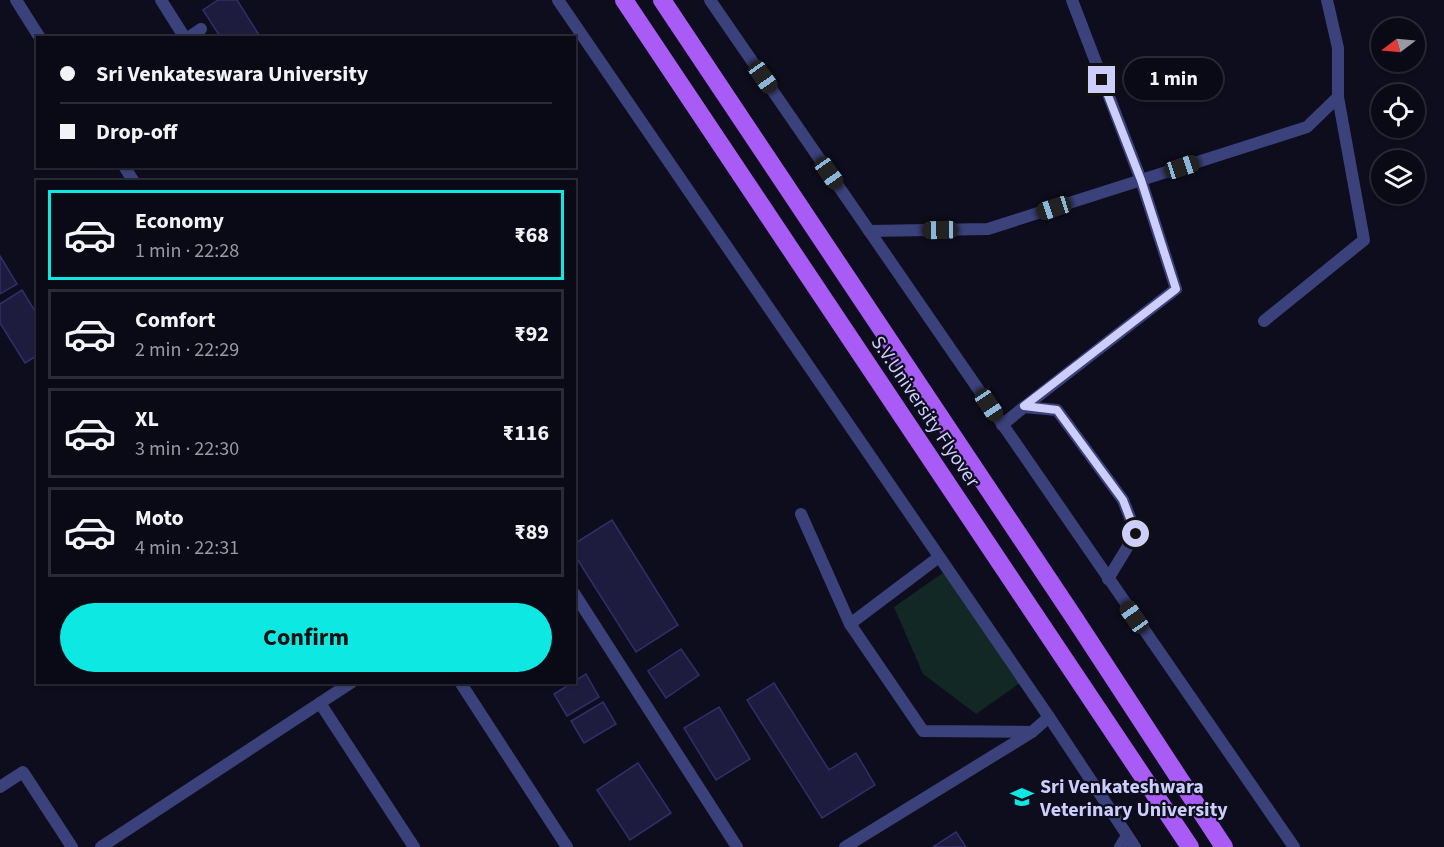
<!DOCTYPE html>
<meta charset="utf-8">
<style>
:root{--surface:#0a0a16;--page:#13131f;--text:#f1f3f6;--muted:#999aa1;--line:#2a2b35;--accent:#0ee8e2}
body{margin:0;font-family:"Source Sans 3",sans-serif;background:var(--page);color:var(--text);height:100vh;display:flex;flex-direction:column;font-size:22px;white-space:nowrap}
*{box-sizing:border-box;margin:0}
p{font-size:20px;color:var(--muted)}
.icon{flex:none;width:33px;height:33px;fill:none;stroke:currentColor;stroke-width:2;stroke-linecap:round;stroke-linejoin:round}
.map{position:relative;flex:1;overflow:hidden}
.side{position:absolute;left:36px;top:180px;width:540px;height:504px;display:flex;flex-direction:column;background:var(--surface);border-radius:0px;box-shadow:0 2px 4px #0004,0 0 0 2px var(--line)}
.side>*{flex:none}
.guide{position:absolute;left:36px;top:36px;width:540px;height:132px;border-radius:0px;box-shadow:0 2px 4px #0004,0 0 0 2px var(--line);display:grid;align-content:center;height:132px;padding:0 24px;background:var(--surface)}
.needle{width:39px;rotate:254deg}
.buttons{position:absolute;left:1371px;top:18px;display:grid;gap:12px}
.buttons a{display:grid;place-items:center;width:54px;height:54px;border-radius:50%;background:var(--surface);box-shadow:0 2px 4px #0004,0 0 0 2px var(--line);font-size:30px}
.end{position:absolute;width:27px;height:27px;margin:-14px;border:8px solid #cecefc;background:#111;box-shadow:0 0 0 3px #111}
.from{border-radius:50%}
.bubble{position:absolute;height:42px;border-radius:21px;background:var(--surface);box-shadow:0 2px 4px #0004,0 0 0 2px var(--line);font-size:20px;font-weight:700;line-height:42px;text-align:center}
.car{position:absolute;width:18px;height:36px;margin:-18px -9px;border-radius:8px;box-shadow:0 0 4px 2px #0007;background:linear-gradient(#222 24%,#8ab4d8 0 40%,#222 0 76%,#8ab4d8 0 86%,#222 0)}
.guide b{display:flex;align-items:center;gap:21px;height:57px;font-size:22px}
.guide b+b{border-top:2px solid var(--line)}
.guide i{width:15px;height:15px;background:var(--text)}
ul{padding:10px 0 0;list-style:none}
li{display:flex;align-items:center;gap:18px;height:90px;margin:0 12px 9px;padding:0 12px;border:3px solid var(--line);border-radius:0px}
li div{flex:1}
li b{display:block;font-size:22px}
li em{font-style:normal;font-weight:700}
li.active{border-color:var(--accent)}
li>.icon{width:54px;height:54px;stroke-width:1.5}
.primary-button{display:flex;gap:12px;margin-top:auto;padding:12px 24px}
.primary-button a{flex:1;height:69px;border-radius:36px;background:var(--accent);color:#111;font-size:24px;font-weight:700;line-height:69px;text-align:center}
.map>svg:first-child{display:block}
.green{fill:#112824}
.building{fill:#1d1b3e;stroke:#322e69;stroke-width:1.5}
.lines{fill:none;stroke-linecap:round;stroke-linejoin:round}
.lane{stroke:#3b417b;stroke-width:12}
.street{stroke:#3b417b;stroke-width:12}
.primary{stroke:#a85bf5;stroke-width:18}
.route{stroke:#cecefc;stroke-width:8}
.labels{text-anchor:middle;stroke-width:4.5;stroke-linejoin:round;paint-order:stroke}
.street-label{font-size:20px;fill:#cecefc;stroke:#0e0d1e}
.poi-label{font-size:20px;font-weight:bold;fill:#cecefc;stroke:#0e0d1e;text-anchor:start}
</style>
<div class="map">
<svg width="1444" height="847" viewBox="0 0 1444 847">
<rect width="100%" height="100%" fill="#0e0d1e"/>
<!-- green -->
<polygon class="green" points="944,572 1020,683 976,714 923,674 894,607"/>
<!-- building -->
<g class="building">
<polygon points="218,0 237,0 261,38 221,38 203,10"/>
<polygon points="0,256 17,284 0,294"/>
<polygon points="22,290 38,316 38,355 25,363 0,323 0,304"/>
<polygon points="612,520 678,625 636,652 574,554 574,544"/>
<polygon points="681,649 699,675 666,698 648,671"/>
<polygon points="586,674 599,697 567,716 554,694"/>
<polygon points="774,683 829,770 856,753 875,785 822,818 747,700"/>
<polygon points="603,702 616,724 584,743 571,721"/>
<polygon points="719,707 750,759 716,780 684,728"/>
<polygon points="638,763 671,813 630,840 597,790"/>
<polygon points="956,832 966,847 933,847"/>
</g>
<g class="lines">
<!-- lane -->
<g class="lane">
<polyline points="16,0 40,38"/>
<polyline points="161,0 185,38"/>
<polyline points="710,0 1294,847"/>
<polyline points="188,38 201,29"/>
<polyline points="124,166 134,182"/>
<polyline points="869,231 988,229 1307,127 1338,97 1338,48 1327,0"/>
<polyline points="1264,321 1364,240 1338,97"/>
<polyline points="1024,407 1176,289 1141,180 1072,0"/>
<polyline points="1002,425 1024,407 1057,410 1123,500 1136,533 1108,579"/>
<polyline points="801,514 850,624"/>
<polyline points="939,557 850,624 923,731 1032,732"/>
<polyline points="574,593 737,847"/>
<polyline points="352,682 320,703 414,847"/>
<polyline points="460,682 567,847"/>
<polyline points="0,787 23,772 72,847"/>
<polyline points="101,847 320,703"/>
<polyline points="845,847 1032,732 1049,717"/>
<polyline points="1120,847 1127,836"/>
</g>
<!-- street -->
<polyline class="street" points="558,0 1049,717 1135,847"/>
<!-- primary -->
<g class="primary">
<polyline points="624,0 1190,847"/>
<polyline points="662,0 1075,619 1224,847"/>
</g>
</g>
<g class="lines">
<!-- route -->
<polyline class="route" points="1102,80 1141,180 1176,289 1024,406 1057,410 1123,500 1136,534"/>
</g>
<!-- icons -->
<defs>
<g id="university-bare" transform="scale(1.8)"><path d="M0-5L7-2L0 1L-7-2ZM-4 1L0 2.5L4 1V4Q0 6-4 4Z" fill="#0ee8e2" stroke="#0e0d1e" stroke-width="2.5" paint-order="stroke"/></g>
</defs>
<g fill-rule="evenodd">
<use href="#university-bare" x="1022" y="797"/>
</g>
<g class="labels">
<!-- street labels -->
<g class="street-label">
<text transform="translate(926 411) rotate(56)" y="7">S.V.University Flyover</text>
</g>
<!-- poi labels -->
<g class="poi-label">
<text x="1040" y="793">Sri Venkateshwara<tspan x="1040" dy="23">Veterinary University</tspan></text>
</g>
</g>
</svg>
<div class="buttons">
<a><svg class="needle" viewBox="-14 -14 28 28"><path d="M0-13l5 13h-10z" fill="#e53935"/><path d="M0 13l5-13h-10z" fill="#999aa1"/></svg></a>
<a><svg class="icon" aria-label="locate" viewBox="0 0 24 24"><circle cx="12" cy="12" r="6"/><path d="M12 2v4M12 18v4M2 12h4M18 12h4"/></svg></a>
<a><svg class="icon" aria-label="layers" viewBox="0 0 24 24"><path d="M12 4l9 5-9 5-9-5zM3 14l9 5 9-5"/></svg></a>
</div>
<i class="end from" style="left:1136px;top:534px"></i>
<i class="end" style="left:1102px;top:80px"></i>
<div class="bubble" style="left:1124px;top:58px;width:99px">1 min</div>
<i class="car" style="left:763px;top:77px;rotate:145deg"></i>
<i class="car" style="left:1182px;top:167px;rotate:72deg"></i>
<i class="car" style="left:829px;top:173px;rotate:145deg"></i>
<i class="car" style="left:1054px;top:208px;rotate:252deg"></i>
<i class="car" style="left:940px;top:230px;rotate:269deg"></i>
<i class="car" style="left:989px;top:405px;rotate:146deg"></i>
<i class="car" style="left:1134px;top:617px;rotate:325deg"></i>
<div class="guide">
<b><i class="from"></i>Sri Venkateswara University</b>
<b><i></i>Drop-off</b>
</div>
<section class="side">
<ul>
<li class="active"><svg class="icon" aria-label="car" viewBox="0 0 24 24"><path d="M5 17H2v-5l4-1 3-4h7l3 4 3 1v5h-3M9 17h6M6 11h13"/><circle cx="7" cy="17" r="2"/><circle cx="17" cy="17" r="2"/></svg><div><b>Economy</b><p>1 min · 22:28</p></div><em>₹68</em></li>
<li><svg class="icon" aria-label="car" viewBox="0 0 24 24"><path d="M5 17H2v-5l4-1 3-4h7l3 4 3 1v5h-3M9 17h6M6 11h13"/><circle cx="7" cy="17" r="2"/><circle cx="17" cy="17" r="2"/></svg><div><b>Comfort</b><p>2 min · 22:29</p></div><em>₹92</em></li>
<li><svg class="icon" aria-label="car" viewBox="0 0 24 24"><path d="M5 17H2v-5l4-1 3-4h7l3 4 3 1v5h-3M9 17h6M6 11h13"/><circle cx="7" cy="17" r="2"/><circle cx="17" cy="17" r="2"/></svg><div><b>XL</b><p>3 min · 22:30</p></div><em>₹116</em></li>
<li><svg class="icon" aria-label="car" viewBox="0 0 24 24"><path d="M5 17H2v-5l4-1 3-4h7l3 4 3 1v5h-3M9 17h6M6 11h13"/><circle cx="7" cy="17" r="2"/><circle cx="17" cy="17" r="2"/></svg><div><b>Moto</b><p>4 min · 22:31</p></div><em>₹89</em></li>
</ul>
<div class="primary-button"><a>Confirm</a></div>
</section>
</div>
